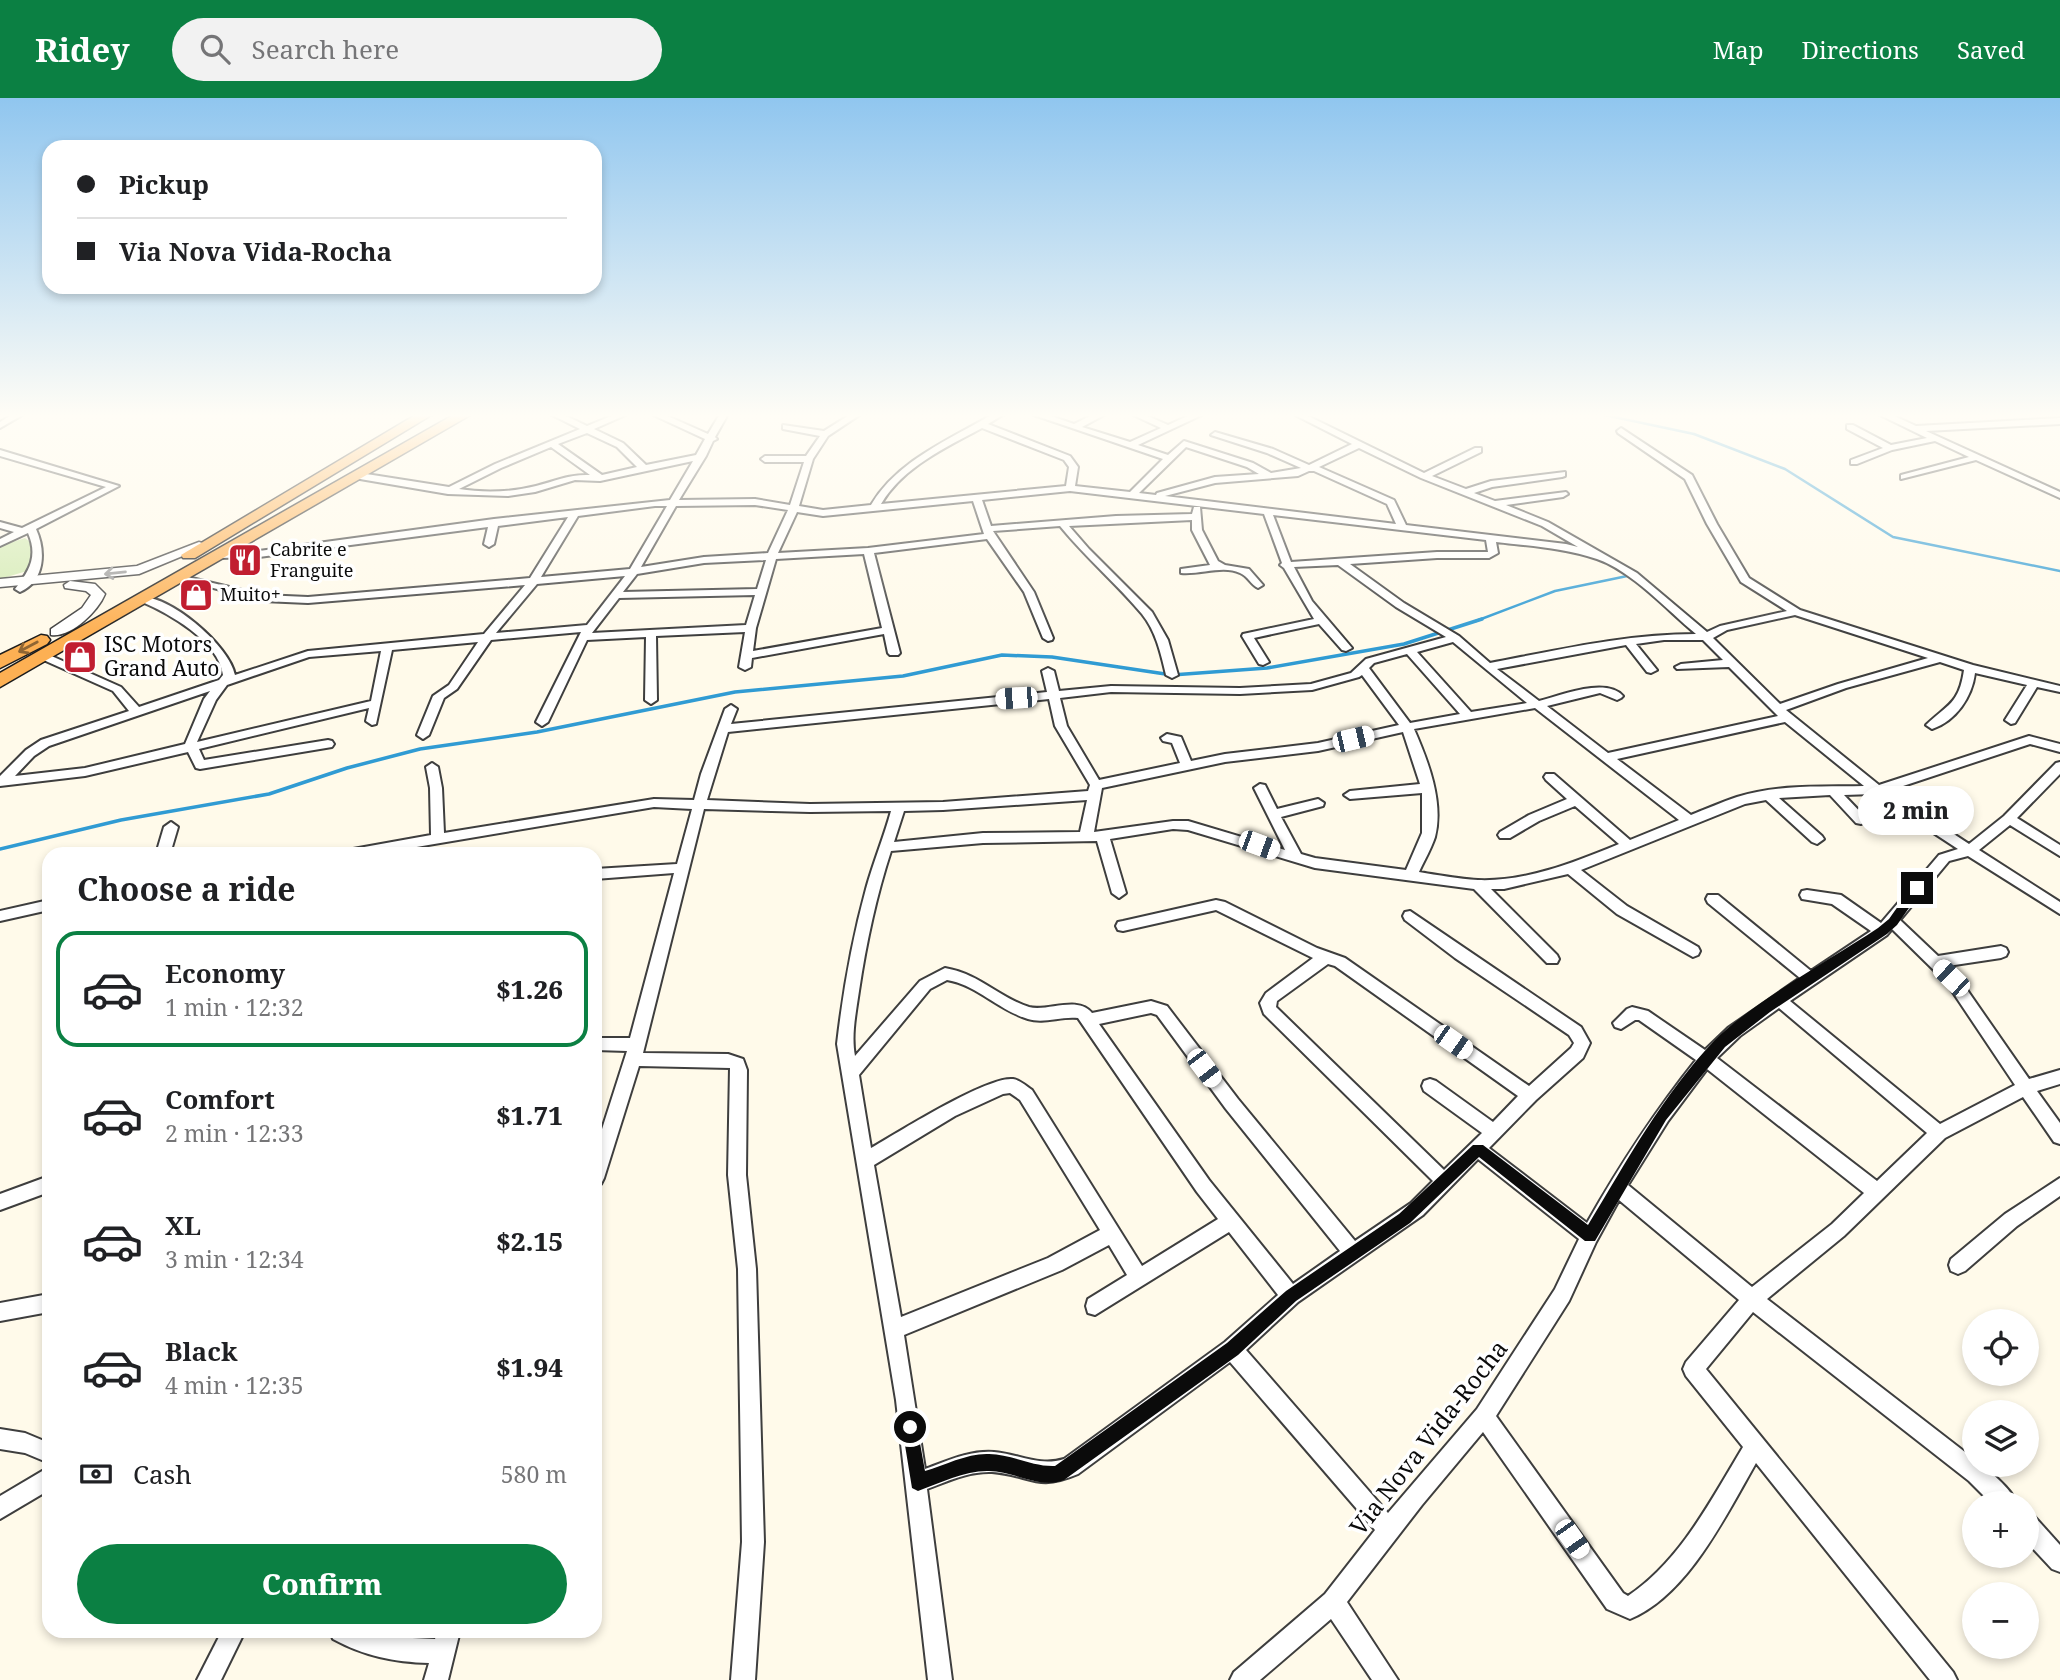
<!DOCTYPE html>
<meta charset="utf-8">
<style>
:root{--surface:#fff;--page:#f2f2f2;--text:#202124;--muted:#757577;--line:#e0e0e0;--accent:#0b8043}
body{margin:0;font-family:"Noto Serif",serif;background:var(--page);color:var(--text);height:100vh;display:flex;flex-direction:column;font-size:26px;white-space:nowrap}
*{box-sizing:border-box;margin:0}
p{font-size:23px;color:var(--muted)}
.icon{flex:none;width:38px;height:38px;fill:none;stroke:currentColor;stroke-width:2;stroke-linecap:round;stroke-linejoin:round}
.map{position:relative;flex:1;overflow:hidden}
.drawer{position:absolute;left:42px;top:749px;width:560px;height:791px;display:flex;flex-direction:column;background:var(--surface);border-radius:21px;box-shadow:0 4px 10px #0003}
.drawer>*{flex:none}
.hud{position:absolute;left:42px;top:42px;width:560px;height:154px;border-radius:21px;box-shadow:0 4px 10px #0003;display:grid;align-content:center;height:154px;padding:0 35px;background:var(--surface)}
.fabs{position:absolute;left:1962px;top:1211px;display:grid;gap:14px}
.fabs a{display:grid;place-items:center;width:77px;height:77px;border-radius:50%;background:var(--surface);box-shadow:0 4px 10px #0003;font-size:35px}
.end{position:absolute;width:32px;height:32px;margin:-16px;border:9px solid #0b0b0b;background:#fff;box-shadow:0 0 0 4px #fff}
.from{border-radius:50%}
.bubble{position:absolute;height:49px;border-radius:24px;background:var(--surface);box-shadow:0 4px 10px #0003;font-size:23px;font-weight:800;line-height:49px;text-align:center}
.car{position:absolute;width:21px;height:42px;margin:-21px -10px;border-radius:9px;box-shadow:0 0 5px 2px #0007;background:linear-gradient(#fff 24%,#345 0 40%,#fff 0 76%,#345 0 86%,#fff 0)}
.hud b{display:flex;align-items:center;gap:24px;height:66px;font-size:26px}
.hud b+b{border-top:2px solid var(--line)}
.hud i{width:18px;height:18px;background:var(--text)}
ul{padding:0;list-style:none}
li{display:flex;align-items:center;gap:21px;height:116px;margin:0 14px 10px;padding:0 21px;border:4px solid transparent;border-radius:21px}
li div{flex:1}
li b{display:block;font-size:26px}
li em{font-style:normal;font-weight:800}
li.on{border-color:var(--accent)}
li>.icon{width:63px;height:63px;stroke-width:1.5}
h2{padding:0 35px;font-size:32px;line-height:84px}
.pay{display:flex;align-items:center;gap:18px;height:77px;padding:0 35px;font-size:26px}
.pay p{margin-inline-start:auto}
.action{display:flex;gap:14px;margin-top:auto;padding:14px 35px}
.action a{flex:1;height:80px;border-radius:42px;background:var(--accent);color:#fff;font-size:28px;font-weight:800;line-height:80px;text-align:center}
header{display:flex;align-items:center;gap:42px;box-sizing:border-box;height:98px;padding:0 35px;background:var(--accent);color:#fff}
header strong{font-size:33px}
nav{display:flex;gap:38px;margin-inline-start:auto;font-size:24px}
.search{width:490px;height:63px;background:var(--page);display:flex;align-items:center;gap:18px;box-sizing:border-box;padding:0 24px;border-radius:38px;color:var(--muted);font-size:26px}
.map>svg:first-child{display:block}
.green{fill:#d3eab2}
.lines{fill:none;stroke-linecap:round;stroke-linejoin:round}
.stream-far1{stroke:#309bd3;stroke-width:2.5}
.stream{stroke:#309bd3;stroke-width:3.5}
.minor-casing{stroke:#3e3e3e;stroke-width:4}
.tertiary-casing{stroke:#3e3e3e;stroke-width:3}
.trunk-casing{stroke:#1c1c1c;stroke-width:3}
.minor{fill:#fff;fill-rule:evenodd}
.tertiary{fill:#fff;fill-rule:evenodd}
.trunk{fill:#fdb053;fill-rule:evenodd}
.oneway{stroke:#9d9d9d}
.oneway2{stroke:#906633}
.route{fill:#0b0b0b}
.labels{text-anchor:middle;stroke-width:7;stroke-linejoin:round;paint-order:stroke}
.far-poi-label{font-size:18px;fill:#0b0b0b;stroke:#fff;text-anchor:start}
.poi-label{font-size:21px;fill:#0b0b0b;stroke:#fff;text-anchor:start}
.near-street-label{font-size:24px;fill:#0b0b0b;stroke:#fff}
</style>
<header>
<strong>Ridey</strong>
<div class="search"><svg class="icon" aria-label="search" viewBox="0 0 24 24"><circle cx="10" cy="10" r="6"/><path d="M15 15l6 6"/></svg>Search here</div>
<nav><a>Map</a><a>Directions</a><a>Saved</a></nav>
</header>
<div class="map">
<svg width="2060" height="1582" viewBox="0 0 2060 1582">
<rect width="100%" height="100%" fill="#fffaea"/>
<!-- green -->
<polygon class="green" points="25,440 35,448 27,473 0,481 0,448"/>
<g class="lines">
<!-- stream-far1 -->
<g class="stream-far1">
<polyline points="1600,316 1694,336 1785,371 1893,439 2060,473"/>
<polyline points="1476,523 1555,493 1632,477"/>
</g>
<!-- stream -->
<polyline class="stream" points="0,751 121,722 269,696 347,670 420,651 537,634 735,594 903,578 1002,557 1052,559 1172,577 1267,570 1404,546 1482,521"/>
<!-- minor casing -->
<g class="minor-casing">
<g id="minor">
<polygon points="13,316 24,316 0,330 0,324"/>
<path d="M550 316H562L587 328 616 316H628L594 331 623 345 646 367 696 357 705 341 651 316H663L708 336 720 316H728L715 339 717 341 713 343 706 358 679 402 755 401 790 407 804 364H765L761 361 765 358H806L820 338 783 331V327L824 333 851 316H861L828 338 813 361 799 408 823 412 871 407C898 362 949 342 993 316H1004L988 326 1070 358 1078 369 1075 388 1130 394 1163 361 1031 316H1045L1074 326 1094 316H1106L1082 329 1130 344 1161 330 1131 316H1143L1168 327 1192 316H1204L1138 347 1168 357 1184 343 1253 365 1271 375 1301 370 1267 355 1211 337 1215 334 1273 351 1309 367 1352 346 1293 316H1304L1424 375 1475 350H1481V354L1432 378 1466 391 1491 383 1565 374V378L1562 379 1492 389 1474 395 1495 403 1566 394 1568 396 1563 399 1506 407 1548 424 1637 475 1707 534 1720 528 1787 513 1741 484 1707 426 1685 381 1618 335 1617 333 1621 330 1692 377 1717 426 1749 480 1800 512 1973 567 2060 588V594L2037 589 2015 625 2011 626 2005 622 2027 587 1975 575C1972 599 1956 623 1932 631L1926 627C1948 606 1959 606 1964 572L1940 564 1846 590 1786 612 1879 687 2029 638 2060 646V654L2030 646 1888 693 1969 746 2004 718 2056 665 2060 664V676L2017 720 2060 747V758L2010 727 1979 752 2060 804V816L1968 758 1949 763 1900 822 1938 858 2001 848 2006 850 2008 854 2006 858 2001 860 1948 868 1956 876 2029 981 2060 972V986L2037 993 2060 1025V1046L2054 1044 2023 999 1945 1040 1844 1138 1767 1201 1974 1361V1367C1987 1367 2012 1393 2017 1405H1991L1969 1383 1753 1214 1706 1271 1953 1574 1957 1582H1930L1756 1365C1726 1417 1688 1497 1630 1521L1607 1511 1483 1334 1422 1407 1347 1504 1398 1582H1372L1331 1521 1260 1582H1230L1234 1574 1325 1496 1375 1432 1230 1264 1078 1376C1036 1394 1031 1377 992 1374 969 1373 948 1383 927 1391L952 1582H928L896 1302 837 946C843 894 852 842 866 791 873 765 884 739 891 713L810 714 704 711 643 955 728 956 743 961 747 972 746 1077 756 1171 764 1444 755 1582H731L742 1444 738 1171 728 1077 730 970 639 968 604 1080 601 1086 595 1088V1053L627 953 595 952V940H630L674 775 595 781V771L677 766 692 711 654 709 375 756H340L342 753 431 737 430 690 426 669 432 665 438 669 442 690 444 735 654 701 694 702 701 676 725 611 731 607 737 611 731 626 1047 594 1042 573 1048 570 1054 573 1059 593 1111 588 1240 590 1311 586 1351 575 1366 561 1446 539 1396 509 1338 467 1294 469 1312 503 1352 550 1346 553 1342 552 1319 526 1254 540 1269 564 1263 567 1259 566 1242 538 1243 536 1314 521 1284 470 1280 467 1282 465 1264 416 1070 393 982 402 991 428 1116 418 1192 416 1194 409H1200L1202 432 1218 463 1225 467 1249 471 1263 487 1258 490C1251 487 1248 478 1240 475 1223 467 1200 477 1181 475V471L1210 467 1192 432V422L1069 428 1089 451 1152 514 1168 542 1178 577 1172 580 1166 577C1161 556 1156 533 1142 516 1117 486 1086 460 1060 428L993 433 1034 494 1053 540 1052 542 1048 543 1043 540 1024 494 987 441 874 455 900 555 898 557H890L888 555 884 536 752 560 751 569 745 572 739 569 745 534 656 538 657 602 651 606 645 602 646 539 587 542 548 624 542 628 536 624 581 534 491 542 457 591 444 600 429 637 423 641 417 637 433 598 449 587 478 544 392 552 376 626 372 627 366 623 369 610 199 651 204 662 328 642 332 643 334 646 332 649 200 671 196 670 188 654 85 678 0 688V678L26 652 41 642 129 613 113 593 39 560V556H47L121 589 139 609 219 582 223 577C219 543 168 515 140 503V499C169 496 230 548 235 577L308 553 484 536 525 487 308 505 263 503 179 481V477L263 497 308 499 530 480 568 419 498 428 494 446 489 449 484 446 488 429 259 459 220 460 215 457 216 455 259 453 494 421 670 402 693 363 600 383 575 382 535 394 508 398 448 396 360 381 355 378 360 375 449 389 495 366 580 331ZM982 330 1064 362 1069 369 1066 388 881 406C903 369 945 350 982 330ZM587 335 617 349 637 369 602 377 558 346ZM551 349 590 377C570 376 555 383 536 388 513 394 484 395 459 391L501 370ZM1186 349 1247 369 1259 376 1215 379 1157 395 1156 397 1139 395ZM1359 350 1421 380 1542 428 1578 449 1566 446 1406 427 1394 402 1319 369ZM1309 373H1314L1387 406 1396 426 1165 398 1215 385 1298 378ZM973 403 984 436 868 450 778 455 797 414 823 418ZM755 407 788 412 768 455 704 459 641 469 676 408ZM655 408H667L630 471 541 479 578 418ZM1273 417 1486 442 1488 454H1437L1291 464ZM1496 444C1530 448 1564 450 1597 461 1632 473 1667 512 1696 536 1626 536 1558 552 1490 565L1459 538 1404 505 1350 466 1437 460H1489L1498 455ZM864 456 882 530 753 553 756 530 776 461ZM766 462 757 491 623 494 637 476 704 465ZM625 478 587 527 496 535 537 486ZM755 497 746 527 592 535 619 500ZM1795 517 1928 560 1838 586 1780 606 1713 540 1727 532ZM1664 542H1703L1723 562 1681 566 1675 569 1677 571 1729 569 1778 618 1608 655 1547 608 1600 595 1617 602 1621 600 1623 598C1606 579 1562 597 1539 603L1497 571 1626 547 1647 574 1651 575 1657 572 1636 546ZM1453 544 1527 605 1471 614 1417 554ZM381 553 371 603 197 644 216 602 227 587 309 559ZM1407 556 1460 616 1410 625 1369 570 1374 565ZM1362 577 1399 627 1318 645 1225 656 1191 663 1181 639 1167 636 1161 640 1163 643 1172 645 1180 665 1099 682 1067 628 1060 600 1111 594 1240 596 1312 592 1359 579ZM210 593 204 601 185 646 85 670 15 678 34 658 49 648ZM1049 601 1055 628 1090 687 1088 693 943 704 810 706 707 702 728 634ZM1535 610 1679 722 1630 742 1554 676H1546L1544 679 1546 682 1567 701 1529 717 1500 734 1498 737 1500 740H1510L1539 723 1575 708 1619 746C1575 764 1526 784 1478 782 1458 781 1438 777 1419 774 1424 763 1431 751 1435 739 1444 704 1428 663 1414 631ZM1785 624 1864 688C1822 689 1777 686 1737 699 1722 704 1706 711 1691 717L1617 661ZM1403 634 1420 686 1350 693 1344 697 1350 701 1422 695V735L1406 772 1315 760 1301 756 1281 719 1323 708 1324 705 1318 701 1277 711 1265 687 1260 686 1254 690 1285 752 1188 723H1173L1094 734 1102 690 1225 664 1318 653ZM1874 696 1958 751 1939 757 1881 825 1841 797 1807 792 1802 793 1800 797 1802 801 1832 806 1871 833 1811 873 1718 797H1708L1706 801 1708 805 1800 880 1728 930 1705 952 1648 913 1632 909 1627 911 1613 925 1615 929 1621 931 1635 922H1639L1696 962C1653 1016 1621 1065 1587 1125L1489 1050 1536 1002 1583 960 1590 945 1581 929 1410 813 1405 814 1403 818 1405 822 1455 860 1569 937 1574 945 1571 950 1529 988 1345 860 1317 850 1225 804 1216 802 1123 823 1118 824 1116 828 1118 832 1123 833 1216 812 1313 860 1266 895 1260 905 1264 916 1433 1083 1411 1105 1355 1143 1238 1001 1167 908 1151 903 1092 915C1078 897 1047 914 1029 909 998 899 980 876 945 870L920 883 855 958C851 937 856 914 859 893 866 846 876 799 891 753L983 745 1097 743 1112 795 1119 800 1126 795 1110 741 1173 731 1188 732 1315 770 1474 791 1547 865H1557L1559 861 1557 857 1491 791H1504L1568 776 1617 816 1693 859 1698 857 1700 853 1698 849 1627 808 1581 772 1745 706 1766 702 1812 744 1817 746 1824 741 1822 738 1779 700 1830 697 1856 725 1861 726 1868 722 1844 697ZM1087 702 1080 734 983 735 894 744 904 713 943 712ZM1892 831 1946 884 2015 987 1940 1026 1790 903 1887 837ZM1328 866 1335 868 1518 998 1493 1024 1436 983 1430 981 1424 983 1422 988 1424 993 1482 1035 1444 1072 1276 909 1277 903ZM947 882C977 887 998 912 1028 921 1044 926 1061 918 1078 920L1197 1094 1218 1121 1142 1168 1032 992C1026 988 1020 982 1013 981 987 978 897 1035 871 1050L859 977 930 891ZM1779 910 1927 1035 1877 1083 1717 960 1740 938ZM1151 915 1157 917 1226 1011 1340 1153 1293 1186 1209 1082 1099 926ZM1707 971 1864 1095 1832 1126 1752 1189 1628 1087 1668 1023ZM1010 995 1020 1002 1100 1132 1048 1160 901 1219 874 1067 955 1018 1003 996ZM1478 1061 1579 1141 1555 1191 1477 1311 1388 1415 1246 1252 1298 1204 1423 1117ZM1619 1102 1739 1202 1686 1264 1683 1271 1686 1278 1743 1349C1711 1402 1681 1462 1628 1498L1623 1495 1496 1318 1569 1203 1596 1144ZM1229 1134 1278 1197 1225 1244 1064 1361C1040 1369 1018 1356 994 1354 970 1352 947 1363 925 1371L904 1237 1062 1172 1109 1147 1127 1177 1088 1201 1086 1208 1088 1215 1095 1217Z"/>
<polygon points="1878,316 1890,316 1916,328 2060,320 2060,326 1926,333 2060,394 2060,400 1976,362 1901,381 1901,377 1969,359 1935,343 1892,352 1857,366 1851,366 1851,362 1883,350 1847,331 1847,327 1853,327 1891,347 1927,340"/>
<path d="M0 352 119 388 36 431C46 453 45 483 20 494L15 491C30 472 38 458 28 435L0 448V441L14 434 0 430V424L22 430 106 389 0 358Z"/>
<polygon points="171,724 178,729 170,756 156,756 164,729"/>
<polygon points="49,802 49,812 0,823 0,813"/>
<polygon points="49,1078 49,1094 0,1112 0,1096"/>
<polygon points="2060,1080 2060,1098 2017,1128 1965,1173 1958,1176 1951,1173 1949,1167 1951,1161 2005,1116"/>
<polygon points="49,1196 49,1214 0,1223 0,1205"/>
<polygon points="0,1331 25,1335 49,1345 49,1365 25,1355 0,1351"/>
<polygon points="49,1369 49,1392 0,1421 0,1398"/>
<polygon points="2026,1415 2034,1418 2060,1447 2060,1474 2052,1471 2026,1443"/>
<polygon points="222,1533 245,1533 221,1582 197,1582"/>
<path d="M330 1533H365L390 1539 435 1541 438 1533H460L448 1582H424L429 1565C394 1564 364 1558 333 1541Z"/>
</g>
</g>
<!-- tertiary casing -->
<g class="tertiary-casing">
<g id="tertiary">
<polygon points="199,444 209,447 139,476 0,489 0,481 137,468"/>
<path d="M70 483 95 486 105 496C98 513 71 540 51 537V531L82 510 91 497 86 493 65 490 64 487Z"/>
</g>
</g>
<!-- trunk casing -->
<g class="trunk-casing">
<g id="trunk">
<polygon points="417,316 433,316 195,460 183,460 181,457"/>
<polygon points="455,316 472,316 0,589 0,575"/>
<polygon points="41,537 47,538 50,542 47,546 0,570 0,557"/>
</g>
</g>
<!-- minor -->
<use href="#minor" class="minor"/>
<!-- tertiary -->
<use href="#tertiary" class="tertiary"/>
<!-- trunk -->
<use href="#trunk" class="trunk"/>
</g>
<!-- one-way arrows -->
<defs><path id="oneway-shaft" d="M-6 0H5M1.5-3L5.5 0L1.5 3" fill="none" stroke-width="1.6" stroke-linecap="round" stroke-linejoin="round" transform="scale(1.75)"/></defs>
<use class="oneway" href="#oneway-shaft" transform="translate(115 475) rotate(174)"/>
<use class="oneway2" href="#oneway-shaft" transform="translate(28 549) rotate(152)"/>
<!-- sky -->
<linearGradient id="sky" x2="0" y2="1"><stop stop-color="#90c6ef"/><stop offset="0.59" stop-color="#fffdf6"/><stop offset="1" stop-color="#fffdf6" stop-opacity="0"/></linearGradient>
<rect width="2060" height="538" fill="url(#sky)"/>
<!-- route -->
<path class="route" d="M1913 787 1923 790 1897 827 1887 836 1770 914 1725 949 1666 1022 1595 1143H1585L1479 1059 1410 1125 1296 1203 1238 1257 1064 1382C1039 1392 1013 1372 987 1373 964 1373 940 1385 918 1393L912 1390 902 1329 904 1323H916L925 1373C945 1367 968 1355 989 1356 1011 1356 1032 1369 1055 1368L1227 1245 1286 1193 1399 1116 1473 1047H1483L1588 1127C1627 1063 1663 996 1715 942 1754 903 1830 862 1878 830L1889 821Z"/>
<!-- icons -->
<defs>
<g id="restaurant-square" transform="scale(1.75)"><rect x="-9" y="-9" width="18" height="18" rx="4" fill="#c11e30" stroke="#fff"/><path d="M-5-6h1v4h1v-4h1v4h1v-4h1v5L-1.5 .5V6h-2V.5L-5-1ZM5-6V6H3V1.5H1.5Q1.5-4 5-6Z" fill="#fff"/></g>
<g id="shop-square" transform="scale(1.75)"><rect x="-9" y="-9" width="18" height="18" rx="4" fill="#c11e30" stroke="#fff"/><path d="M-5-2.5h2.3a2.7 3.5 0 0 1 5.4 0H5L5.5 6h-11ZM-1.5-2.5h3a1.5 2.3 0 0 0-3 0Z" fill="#fff"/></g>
</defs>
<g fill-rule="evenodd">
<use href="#restaurant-square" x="245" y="462"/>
<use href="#shop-square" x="196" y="497"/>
<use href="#shop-square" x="80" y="559"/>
</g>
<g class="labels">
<!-- far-poi labels -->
<g class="far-poi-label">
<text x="270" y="458">Cabrite e<tspan x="270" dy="21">Franguite</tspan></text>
<text x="220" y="503">Muito+</text>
</g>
<!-- poi labels -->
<g class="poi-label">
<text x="104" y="554">ISC Motors<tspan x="104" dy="24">Grand Auto</tspan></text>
</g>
<!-- near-street labels -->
<g class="near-street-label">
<text transform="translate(1429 1340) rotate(-52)" y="8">Via Nova Vida-Rocha</text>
</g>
</g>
</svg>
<div class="fabs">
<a><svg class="icon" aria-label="locate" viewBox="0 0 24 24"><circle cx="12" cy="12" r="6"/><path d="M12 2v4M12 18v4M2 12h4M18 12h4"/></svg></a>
<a><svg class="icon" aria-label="layers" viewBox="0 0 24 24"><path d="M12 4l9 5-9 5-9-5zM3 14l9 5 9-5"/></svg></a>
<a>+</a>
<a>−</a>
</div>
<i class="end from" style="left:910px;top:1329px"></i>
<i class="end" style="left:1917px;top:790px"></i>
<div class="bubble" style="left:1858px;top:688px;width:116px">2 min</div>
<i class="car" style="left:1016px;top:600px;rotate:266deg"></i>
<i class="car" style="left:1353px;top:641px;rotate:77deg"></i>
<i class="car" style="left:1259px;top:747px;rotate:110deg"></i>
<i class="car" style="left:1951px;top:880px;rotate:314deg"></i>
<i class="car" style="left:1453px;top:944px;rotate:125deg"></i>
<i class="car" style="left:1204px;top:970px;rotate:143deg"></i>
<i class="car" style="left:1572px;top:1441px;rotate:145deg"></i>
<div class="hud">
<b><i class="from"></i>Pickup</b>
<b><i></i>Via Nova Vida-Rocha</b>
</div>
<section class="drawer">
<h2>Choose a ride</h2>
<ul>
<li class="on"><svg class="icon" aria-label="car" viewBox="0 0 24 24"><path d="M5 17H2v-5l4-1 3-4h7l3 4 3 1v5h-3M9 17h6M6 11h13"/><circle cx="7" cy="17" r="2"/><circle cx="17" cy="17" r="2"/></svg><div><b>Economy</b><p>1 min · 12:32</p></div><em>$1.26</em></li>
<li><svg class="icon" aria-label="car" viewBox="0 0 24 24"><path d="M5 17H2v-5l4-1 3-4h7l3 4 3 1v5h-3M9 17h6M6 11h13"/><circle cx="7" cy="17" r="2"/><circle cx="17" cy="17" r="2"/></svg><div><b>Comfort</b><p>2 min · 12:33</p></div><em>$1.71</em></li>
<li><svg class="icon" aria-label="car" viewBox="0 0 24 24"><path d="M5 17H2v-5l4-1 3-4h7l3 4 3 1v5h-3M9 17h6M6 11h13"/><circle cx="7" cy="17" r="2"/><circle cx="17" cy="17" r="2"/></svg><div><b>XL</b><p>3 min · 12:34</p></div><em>$2.15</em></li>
<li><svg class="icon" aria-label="car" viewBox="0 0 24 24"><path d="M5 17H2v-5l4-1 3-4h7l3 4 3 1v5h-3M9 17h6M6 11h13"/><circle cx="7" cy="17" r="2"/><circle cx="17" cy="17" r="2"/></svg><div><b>Black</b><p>4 min · 12:35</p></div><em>$1.94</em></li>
</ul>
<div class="pay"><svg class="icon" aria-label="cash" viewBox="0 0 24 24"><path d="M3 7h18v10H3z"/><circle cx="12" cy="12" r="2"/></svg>Cash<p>580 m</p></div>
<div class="action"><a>Confirm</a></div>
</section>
</div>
